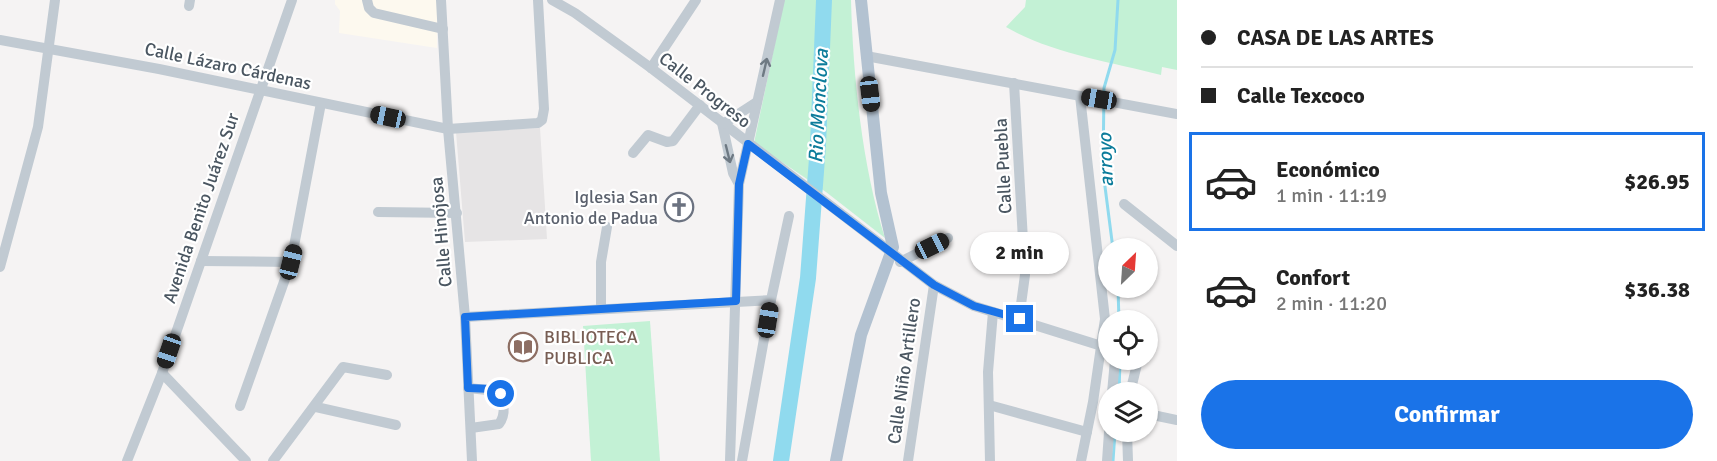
<!DOCTYPE html>
<html lang="es">
<meta charset="utf-8">
<style>
:root{--surface:#fff;--page:#f6f6f6;--text:#222;--muted:#767676;--line:#e0e0e0;--accent:#1a73e8}
body{margin:0;font-family:Signika,sans-serif;background:var(--page);color:var(--text);height:100vh;display:flex;flex-direction:column;font-size:22px;white-space:nowrap}
*{box-sizing:border-box;margin:0}
p{font-size:20px;color:var(--muted)}
.icon{flex:none;width:33px;height:33px;fill:none;stroke:currentColor;stroke-width:2;stroke-linecap:round;stroke-linejoin:round}
.map{position:relative;flex:1;overflow:hidden}
.side{display:flex;flex-direction:column;background:var(--surface);width:540px}
.side>*{flex:none}
.banner{display:grid;align-content:center;height:132px;padding:0 24px;background:var(--surface)}
.needle{width:39px;rotate:25deg}
.tools{position:absolute;left:1098px;top:238px;display:grid;gap:12px}
.tools a{display:grid;place-items:center;width:60px;height:60px;border-radius:50%;background:var(--surface);box-shadow:0 2px 4px #0004;font-size:30px}
.end{position:absolute;width:27px;height:27px;margin:-14px;border:8px solid #1a73e8;background:#fff;box-shadow:0 0 0 3px #fff}
.from{border-radius:50%}
.bubble{position:absolute;height:42px;border-radius:21px;background:var(--surface);box-shadow:0 2px 4px #0004;font-size:20px;font-weight:700;line-height:42px;text-align:center}
.car{position:absolute;width:18px;height:36px;margin:-18px -9px;border-radius:8px;box-shadow:0 0 4px 2px #0007;background:linear-gradient(#222 24%,#8ab4d8 0 40%,#222 0 76%,#8ab4d8 0 86%,#222 0)}
.banner b{display:flex;align-items:center;gap:21px;height:57px;font-size:22px}
.banner b+b{border-top:2px solid var(--line)}
.banner i{width:15px;height:15px;background:var(--text)}
ul{padding:0;list-style:none}
li{display:flex;align-items:center;gap:18px;height:99px;margin:0 12px 9px;padding:0 12px;border:3px solid transparent;border-radius:0px}
li div{flex:1}
li b{display:block;font-size:22px}
li em{font-style:normal;font-weight:700}
li.on{border-color:var(--accent)}
li>.icon{width:54px;height:54px;stroke-width:1.5}
.cta{display:flex;gap:12px;margin-top:auto;padding:12px 24px}
.cta a{flex:1;height:69px;border-radius:36px;background:var(--accent);color:#fff;font-size:24px;font-weight:700;line-height:69px;text-align:center}
main{display:flex;flex:1;min-height:0}
.map>svg:first-child{display:block}
.commercial{fill:#fdf9ef}
.education{fill:#e6e4e5}
.green{fill:#c3f1d5}
.lines{fill:none;stroke-linecap:round;stroke-linejoin:round}
.stream{stroke:#90daee;stroke-width:3}
.river{stroke:#90daee;stroke-width:16}
.minor{stroke:#c1cad2;stroke-width:10}
.major{stroke:#b3c2d1;stroke-width:12}
.oneway{stroke:#6e7983}
.route{stroke:#1a73e8;stroke-width:8}
.labels{text-anchor:middle;stroke-width:4.5;stroke-linejoin:round;paint-order:stroke}
.street-label{font-size:18px;fill:#4a5661;stroke:#fff}
.worship-label{font-size:18px;fill:#5b616d;stroke:#fff;text-anchor:end}
.education-label{font-size:18px;fill:#785e54;stroke:#fff;text-anchor:start}
.water-label{font-size:20px;font-style:italic;fill:#0c7c9b;stroke:#fff}
</style>
<main>
<div class="map">
<svg width="1177" height="461" viewBox="0 0 1177 461">
<rect width="100%" height="100%" fill="#f5f3f3"/>
<!-- commercial -->
<polygon class="commercial" points="335,0 437,0 437,48 339,33 340,11 335,4"/>
<!-- education -->
<polygon class="education" points="540,128 547,239 465,242 456,132"/>
<!-- green -->
<g class="green">
<path d="M784 0H851C853 76 862 165 885 238L826 192 754 143Z"/>
<path d="M1026 0H1177V70L1162 67 1161 75C1109 61 1053 54 1006 27L1025 7Z"/>
<polygon points="650,321 660,461 591,461 583,326"/>
</g>
<g class="lines">
<!-- stream -->
<g class="stream">
<polyline points="1113,249 1103,171 1104,88 1115,50 1118,0"/>
<polyline points="1118,288 1119,321"/>
<polyline points="1119,393 1120,360"/>
<polyline points="1113,461 1115,432"/>
</g>
<!-- river -->
<polyline class="river" points="781,461 808,278 818,145 824,0"/>
<!-- minor -->
<g class="minor">
<polyline points="367,0 369,8 374,13 443,29"/>
<polyline points="441,0 448,129 465,317 472,461"/>
<polyline points="552,0 575,13 651,68 934,285 974,306 1108,348"/>
<polyline points="189,6 190,0"/>
<polyline points="0,40 159,69 448,129 538,123 542,120 544,109 538,0"/>
<polyline points="866,56 1177,114"/>
<polyline points="651,68 696,0"/>
<polyline points="1014,83 1025,275 1019,319"/>
<polyline points="1080,96 1105,319 1093,402 1081,461"/>
<polyline points="722,123 733,173 739,184"/>
<polyline points="723,124 757,102"/>
<polyline points="633,153 648,135 667,142 673,141 700,105"/>
<polyline points="1124,204 1177,246"/>
<polyline points="378,212 457,213"/>
<polyline points="201,261 291,262"/>
<polyline points="900,262 948,238"/>
<polyline points="0,267 38,127 55,0"/>
<polyline points="601,308 601,262 607,227"/>
<polyline points="465,317 771,300 789,216"/>
<polyline points="162,373 246,461"/>
<path d="M468 388 497 391C505 399 506 415 499 424L471 428"/>
<polyline points="1112,393 1115,360"/>
<polyline points="1130,393 1138,360"/>
<polyline points="989,405 1087,432"/>
<polyline points="240,406 291,262 321,103"/>
<polyline points="316,407 396,425"/>
<polyline points="1148,414 1177,420"/>
<polyline points="1127,432 1128,461"/>
<polyline points="127,461 162,373 292,0"/>
<polyline points="273,461 343,367 387,375"/>
<polyline points="730,461 739,184 780,0"/>
<polyline points="742,461 771,300"/>
<polyline points="908,461 934,285"/>
<polyline points="990,461 988,372 993,312"/>
<polyline points="1107,461 1109,432"/>
</g>
<!-- major -->
<polyline class="major" points="836,461 861,335 893,247 881,193 861,0"/>
</g>
<!-- one-way arrows -->
<defs><path id="oneway-shaft" d="M-6 0H5M1.5-3L5.5 0L1.5 3" fill="none" stroke-width="1.6" stroke-linecap="round" stroke-linejoin="round" transform="scale(1.5)"/></defs>
<g class="oneway">
<use href="#oneway-shaft" transform="translate(765 67) rotate(-77)"/>
<use href="#oneway-shaft" transform="translate(728 154) rotate(76)"/>
</g>
<g class="lines">
<!-- route -->
<polyline class="route" points="501,394 492,389 468,388 465,317 736,301 739,184 748,144 934,285 974,306 1020,319"/>
</g>
<!-- icons -->
<defs>
<g id="church-ring" transform="scale(1.5)"><circle r="9.5" fill="#fff" stroke="#6b7280" stroke-width="1.5"/><path d="M-1.2-6h2.4v3.5h3.3v2.4h-3.3V6h-2.4V-.1h-3.3v-2.4h3.3Z" fill="#6b7280"/></g>
<g id="library-ring" transform="scale(1.5)"><circle r="9.5" fill="#fff" stroke="#8d6e63" stroke-width="1.5"/><path d="M-6-4Q-3-5.5-.7-3.5V5Q-3 3-6 4ZM6-4Q3-5.5 .7-3.5V5Q3 3 6 4Z" fill="#8d6e63"/></g>
</defs>
<g fill-rule="evenodd">
<use href="#church-ring" x="679" y="207"/>
<use href="#library-ring" x="523" y="347"/>
</g>
<g class="labels">
<!-- street labels -->
<g class="street-label">
<text transform="translate(228 66) rotate(12)" y="6">Calle Lázaro Cárdenas</text>
<text transform="translate(705 90) rotate(38)" y="6">Calle Progreso</text>
<text transform="translate(1003 166) rotate(-93)" y="6">Calle Puebla</text>
<text transform="translate(201 208) rotate(-71)" y="6">Avenida Benito Juárez Sur</text>
<text transform="translate(441 232) rotate(-95)" y="6">Calle Hinojosa</text>
<text transform="translate(904 371) rotate(-82)" y="6">Calle Niño Artillero</text>
</g>
<!-- worship labels -->
<g class="worship-label">
<text x="658" y="203">Iglesia San<tspan x="658" dy="21">Antonio de Padua</tspan></text>
</g>
<!-- education labels -->
<g class="education-label">
<text x="544" y="343">BIBLIOTECA<tspan x="544" dy="21">PUBLICA</tspan></text>
</g>
<!-- water labels -->
<g class="water-label">
<text transform="translate(818 106) rotate(-87)" y="7">Rio Monclova</text>
<text transform="translate(1105 160) rotate(-92)" y="7">arroyo</text>
</g>
</g>
</svg>
<div class="tools">
<a><svg class="needle" viewBox="-14 -14 28 28"><path d="M0-13l5 13h-10z" fill="#e53935"/><path d="M0 13l5-13h-10z" fill="#767676"/></svg></a>
<a><svg class="icon" aria-label="locate" viewBox="0 0 24 24"><circle cx="12" cy="12" r="6"/><path d="M12 2v4M12 18v4M2 12h4M18 12h4"/></svg></a>
<a><svg class="icon" aria-label="layers" viewBox="0 0 24 24"><path d="M12 4l9 5-9 5-9-5zM3 14l9 5 9-5"/></svg></a>
</div>
<i class="end from" style="left:501px;top:394px"></i>
<i class="end" style="left:1020px;top:319px"></i>
<div class="bubble" style="left:970px;top:232px;width:99px">2 min</div>
<i class="car" style="left:870px;top:94px;rotate:173deg"></i>
<i class="car" style="left:1099px;top:99px;rotate:280deg"></i>
<i class="car" style="left:388px;top:117px;rotate:282deg"></i>
<i class="car" style="left:932px;top:246px;rotate:64deg"></i>
<i class="car" style="left:291px;top:262px;rotate:14deg"></i>
<i class="car" style="left:768px;top:320px;rotate:9deg"></i>
<i class="car" style="left:169px;top:351px;rotate:199deg"></i>
</div>
<section class="side">
<div class="banner">
<b><i class="from"></i>CASA DE LAS ARTES</b>
<b><i></i>Calle Texcoco</b>
</div>
<ul>
<li class="on"><svg class="icon" aria-label="car" viewBox="0 0 24 24"><path d="M5 17H2v-5l4-1 3-4h7l3 4 3 1v5h-3M9 17h6M6 11h13"/><circle cx="7" cy="17" r="2"/><circle cx="17" cy="17" r="2"/></svg><div><b>Económico</b><p>1 min · 11:19</p></div><em>$26.95</em></li>
<li><svg class="icon" aria-label="car" viewBox="0 0 24 24"><path d="M5 17H2v-5l4-1 3-4h7l3 4 3 1v5h-3M9 17h6M6 11h13"/><circle cx="7" cy="17" r="2"/><circle cx="17" cy="17" r="2"/></svg><div><b>Confort</b><p>2 min · 11:20</p></div><em>$36.38</em></li>
</ul>
<div class="cta"><a>Confirmar</a></div>
</section>
</main>
